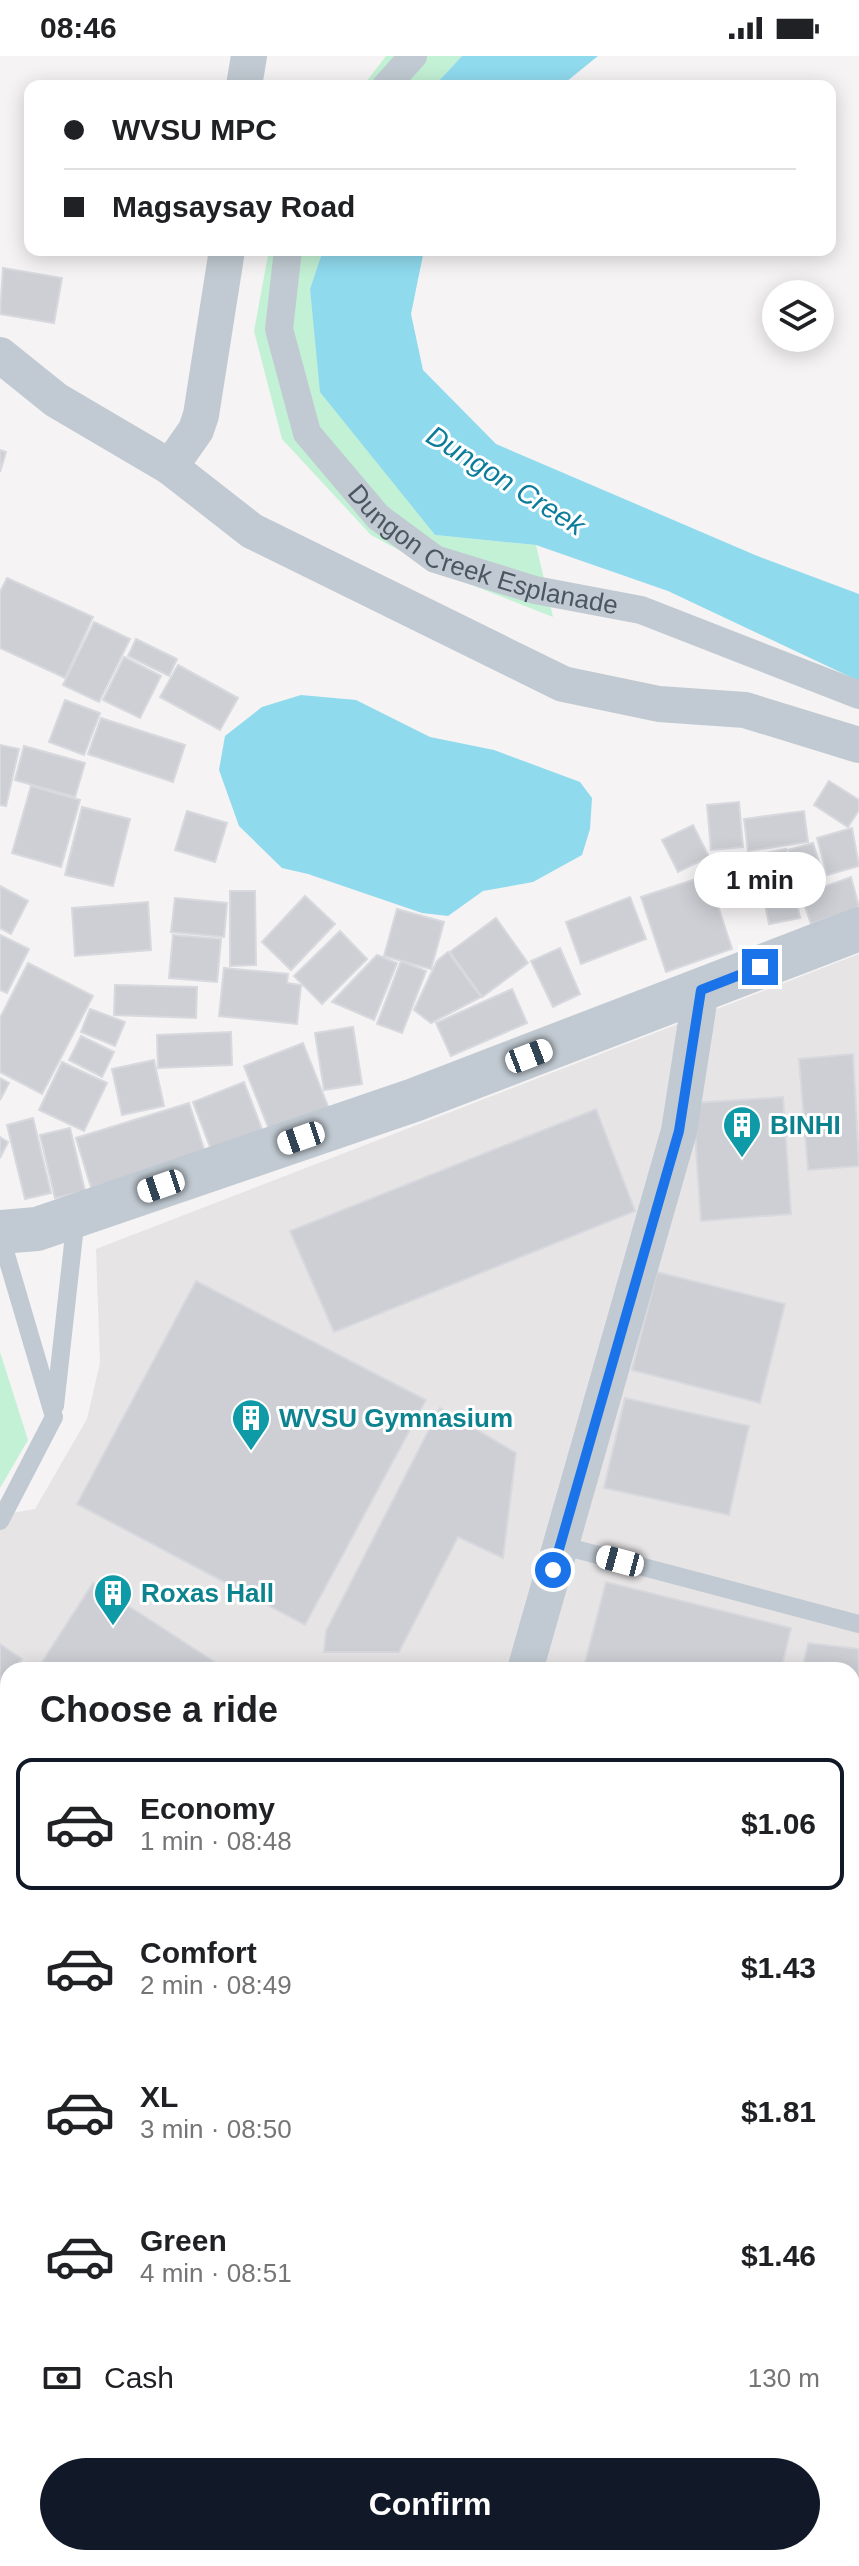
<!DOCTYPE html>
<meta charset="utf-8">
<style>
:root{--surface:#fff;--page:#f2f2f2;--text:#202124;--muted:#757577;--line:#e0e0e0;--accent:#111827}
body{margin:0;font-family:Helvetica,sans-serif;background:var(--page);color:var(--text);height:100vh;display:flex;flex-direction:column;font-size:30px;white-space:nowrap}
*{box-sizing:border-box;margin:0}
p{font-size:26px;color:var(--muted)}
.icon{flex:none;width:44px;height:44px;fill:none;stroke:currentColor;stroke-width:2;stroke-linecap:round;stroke-linejoin:round}
.map{position:relative;flex:1;overflow:hidden}
.details{position:absolute;left:0px;top:1606px;width:860px;height:904px;display:flex;flex-direction:column;background:var(--surface);border-radius:24px 24px 0 0;box-shadow:0 4px 20px #0003}
.details>*{flex:none}
.hud{position:absolute;left:24px;top:24px;width:812px;height:176px;border-radius:16px;box-shadow:0 4px 20px #0003;display:grid;align-content:center;height:176px;padding:0 40px;background:var(--surface)}
.controls{position:absolute;left:762px;top:224px;display:grid;gap:16px}
.controls a{display:grid;place-items:center;width:72px;height:72px;border-radius:50%;background:var(--surface);box-shadow:0 4px 20px #0003;font-size:40px}
.end{position:absolute;width:36px;height:36px;margin:-18px;border:10px solid #1a73e8;background:#fff;box-shadow:0 0 0 4px #fff}
.from{border-radius:50%}
.bubble{position:absolute;height:56px;border-radius:28px;background:var(--surface);box-shadow:0 4px 20px #0003;font-size:26px;font-weight:600;line-height:56px;text-align:center}
.car{position:absolute;width:24px;height:48px;margin:-24px -12px;border-radius:10px;box-shadow:0 0 6px 2px #0007;background:linear-gradient(#fff 24%,#345 0 40%,#fff 0 76%,#345 0 86%,#fff 0)}
.hud b{display:flex;align-items:center;gap:28px;height:76px;font-size:30px}
.hud b+b{border-top:2px solid var(--line)}
.hud i{width:20px;height:20px;background:var(--text)}
ul{padding:0;list-style:none}
li{display:flex;align-items:center;gap:24px;height:132px;margin:0 16px 12px;padding:0 24px;border:4px solid transparent;border-radius:16px}
li div{flex:1}
li b{display:block;font-size:30px}
li em{font-style:normal;font-weight:600}
li.current{border-color:var(--accent)}
li>.icon{width:72px;height:72px;stroke-width:1.5}
h2{padding:0 40px;font-size:36px;line-height:96px}
.pay{display:flex;align-items:center;gap:20px;height:88px;padding:0 40px;font-size:30px}
.pay p{margin-inline-start:auto}
.cta{display:flex;gap:16px;margin-top:auto;padding:16px 40px}
.cta a{flex:1;height:92px;border-radius:48px;background:var(--accent);color:#fff;font-size:32px;font-weight:600;line-height:92px;text-align:center}
.status{display:flex;justify-content:space-between;align-items:center;height:56px;padding:0 40px;background:var(--surface);direction:ltr}
.status svg{height:22px;fill:currentColor}
.map>svg:first-child{display:block}
.education{fill:#e6e4e5}
.medical{fill:#fce8e6}
.green{fill:#c3f1d5}
.water{fill:#90daee}
.building{fill:#cdcfd5;stroke:#d7d9de;stroke-width:2}
.lines{fill:none;stroke-linecap:round;stroke-linejoin:round}
.service{stroke:#c1cad2;stroke-width:18}
.pedestrian{stroke:#c1cad2;stroke-width:28}
.minor{stroke:#c1cad2;stroke-width:36}
.tertiary{stroke:#c1cad2;stroke-width:44}
.route{stroke:#1a73e8;stroke-width:10}
.labels{text-anchor:middle;stroke-width:6;stroke-linejoin:round;paint-order:stroke}
.street-label{font-size:26px;fill:#4a5661;stroke:#fff}
.culture-label{font-size:26px;font-weight:bold;fill:#0d838f;stroke:#fff;text-anchor:start}
.water-label{font-size:28px;font-style:italic;fill:#0c7c9b;stroke:#fff}
</style>
<div class="status"><b>08:46</b><svg viewBox="0 0 49 12"><path d="M0 12V9h3v3zM5 12V6h3v6zM10 12V3h3v9zM15 12V0h3v12zM26 1h20v11H26zM47 4h2v5h-2z"/></svg></div>
<div class="map">
<svg width="859" height="2510" viewBox="0 0 859 2510">
<rect width="100%" height="100%" fill="#f5f3f3"/>
<!-- education -->
<polygon class="education" points="859,898 859,1684 852,1685 852,1614 8,1614 8,2502 481,2502 479,2510 0,2510 0,1459 35,1453 87,1363 100,1307 96,1193"/>
<!-- medical -->
<polygon class="medical" points="859,1684 859,2367 852,2365 852,1685"/>
<!-- green -->
<g class="green">
<polygon points="386,0 462,0 434,30 363,30"/>
<polygon points="269,194 323,194 310,233 321,336 435,479 536,489 553,561 441,517 371,479 282,383 254,275"/>
<polygon points="0,1296 28,1384 0,1432"/>
<polygon points="0,1903 8,1908 8,2187 0,2182"/>
<polygon points="0,2251 8,2256 8,2502 20,2502 15,2510 0,2510"/>
</g>
<!-- water -->
<g class="water">
<polygon points="462,0 598,0 561,30 434,30"/>
<polygon points="323,194 424,194 411,258 423,314 496,388 755,499 859,538 859,625 668,535 536,489 435,479 320,336 310,233"/>
<polygon points="301,639 356,644 430,681 494,694 580,726 592,742 590,773 582,799 533,826 483,835 448,860 422,857 308,818 282,812 239,770 219,714 225,680 262,651"/>
</g>
<!-- building -->
<g class="building">
<polygon points="3,212 62,222 54,267 0,258"/>
<polygon points="0,394 6,396 0,416"/>
<polygon points="7,522 93,561 65,622 0,592 0,536"/>
<polygon points="94,566 130,583 99,646 63,629"/>
<polygon points="136,583 177,603 169,620 128,600"/>
<polygon points="124,601 161,620 140,662 103,644"/>
<polygon points="178,609 238,642 220,674 160,641"/>
<polygon points="65,644 100,657 84,699 49,686"/>
<polygon points="101,662 185,689 173,726 88,698"/>
<polygon points="0,689 19,693 6,750 0,749"/>
<polygon points="24,690 85,707 75,741 15,724"/>
<polygon points="829,725 859,744 859,754 848,771 814,749"/>
<polygon points="31,730 80,744 61,811 12,797"/>
<polygon points="739,746 743,791 711,794 707,749"/>
<polygon points="82,751 130,763 113,830 65,819"/>
<polygon points="187,755 227,767 215,806 175,794"/>
<polygon points="804,755 808,786 748,795 744,763"/>
<polygon points="693,769 709,801 678,816 662,784"/>
<polygon points="852,772 859,810 827,819 817,782"/>
<polygon points="813,787 825,826 800,834 788,794"/>
<polygon points="786,793 800,862 769,868 755,799"/>
<polygon points="752,798 758,833 720,840 712,805"/>
<polygon points="708,819 732,893 666,916 641,841"/>
<polygon points="851,821 859,851 811,868 801,839"/>
<polygon points="0,830 28,845 11,878 0,872"/>
<polygon points="230,835 255,835 256,909 230,910"/>
<polygon points="305,840 335,868 291,914 262,886"/>
<polygon points="630,841 646,883 581,908 566,866"/>
<polygon points="175,842 227,847 224,881 171,876"/>
<polygon points="148,846 151,894 75,900 72,852"/>
<polygon points="397,853 444,866 431,913 384,900"/>
<polygon points="496,862 528,907 482,941 450,896"/>
<polygon points="340,875 367,903 322,948 294,920"/>
<polygon points="0,879 29,893 7,937 0,934"/>
<polygon points="173,879 221,883 217,926 169,922"/>
<polygon points="560,892 580,938 553,951 531,905"/>
<polygon points="448,896 481,941 431,967 414,954 437,905"/>
<polygon points="377,899 397,907 374,964 332,946"/>
<polygon points="401,905 426,915 402,977 377,968"/>
<polygon points="28,907 93,940 42,1038 0,1016 0,962"/>
<polygon points="224,912 288,918 287,927 301,929 297,968 219,960"/>
<polygon points="115,929 197,931 196,962 114,959"/>
<polygon points="512,933 527,967 451,1000 436,967"/>
<polygon points="90,953 125,966 115,990 81,976"/>
<polygon points="353,971 362,1028 324,1034 315,977"/>
<polygon points="231,976 232,1009 158,1012 157,979"/>
<polygon points="81,980 114,996 102,1021 69,1004"/>
<polygon points="303,987 329,1053 270,1076 244,1010"/>
<polygon points="853,998 859,1110 808,1114 799,1003"/>
<polygon points="154,1004 164,1050 122,1059 112,1013"/>
<polygon points="62,1006 107,1027 84,1075 39,1054"/>
<polygon points="0,1022 9,1027 0,1044"/>
<polygon points="244,1026 263,1076 212,1096 193,1046"/>
<polygon points="783,1041 791,1158 701,1165 693,1047"/>
<polygon points="189,1047 207,1102 93,1138 76,1082"/>
<polygon points="596,1053 635,1155 334,1276 290,1175"/>
<polygon points="33,1062 51,1137 25,1143 7,1069"/>
<polygon points="70,1072 85,1135 55,1142 40,1079"/>
<polygon points="0,1081 8,1086 0,1102"/>
<polygon points="657,1216 785,1248 760,1347 632,1314"/>
<polygon points="196,1225 426,1344 305,1569 77,1448"/>
<polygon points="625,1342 749,1370 729,1459 604,1432"/>
<polygon points="440,1352 516,1397 503,1502 458,1481 399,1596 324,1596 326,1575"/>
<polygon points="606,1526 791,1572 781,1614 583,1614"/>
<polygon points="93,1527 227,1614 37,1614"/>
<polygon points="808,1587 859,1593 859,1669 852,1670 852,1614 802,1614"/>
<polygon points="0,1588 22,1603 14,1614 8,1614 8,1623 0,1634"/>
<polygon points="8,1657 8,1698 0,1693 0,1670"/>
<polygon points="852,1758 859,1760 859,1972 852,1990"/>
<polygon points="853,2397 859,2399 859,2487 852,2485"/>
<polygon points="208,2502 317,2502 330,2510 221,2510"/>
<polygon points="364,2502 432,2502 427,2510 359,2510"/>
<polygon points="563,2502 645,2502 644,2510"/>
</g>
<g class="lines">
<!-- service -->
<g class="service">
<polyline points="0,1178 54,1361 0,1465"/>
<polyline points="55,1350 76,1161"/>
<polyline points="560,1489 859,1568"/>
<polyline points="852,1695 859,1694"/>
<polyline points="852,2016 859,2018"/>
<polyline points="852,2074 859,2076"/>
<polyline points="852,2193 859,2185"/>
<polyline points="852,2224 859,2223"/>
</g>
<!-- pedestrian -->
<g class="pedestrian">
<polyline points="386,30 413,0"/>
<path id="s1" d="M288 194 279 273 307 377 378 461 435 503 535 534 641 554 859 639"/>
<polyline points="0,2216 8,2221"/>
</g>
<!-- minor -->
<g class="minor">
<polyline points="244,30 249,0"/>
<polyline points="0,299 56,344 170,411 252,475 563,628 659,648 745,654 859,689"/>
<polyline points="170,411 196,374 201,359 227,194"/>
<polyline points="525,1614 679,1075 701,934"/>
<polyline points="0,1888 8,1894"/>
<polyline points="508,2507 520,2510"/>
<polyline points="142,2510 149,2502"/>
</g>
<!-- tertiary -->
<polyline class="tertiary" points="0,1176 37,1173 414,1044 859,873"/>
</g>
<g class="lines">
<!-- route -->
<polyline class="route" points="553,1514 679,1075 701,934 760,911"/>
</g>
<!-- icons -->
<defs>
<g id="building-pin" transform="scale(2)"><path d="M0 17L-7.5 6A9.5 9.5 0 1 1 7.5 6Z" fill="#0f9aa8" stroke="#fff"/><path d="M-4-6H4V6H1V3H-1V6H-4ZM-2.5-4.3h1.7v1.8h-1.7ZM.8-4.3h1.7v1.8H.8ZM-2.5-1h1.7V.8h-1.7ZM.8-1h1.7V.8H.8Z" fill="#fff"/></g>
</defs>
<g fill-rule="evenodd">
<use href="#building-pin" x="742" y="1069"/>
<use href="#building-pin" x="251" y="1362"/>
<use href="#building-pin" x="113" y="1537"/>
</g>
<g class="labels">
<!-- street labels -->
<g class="street-label">
<text dy="9" stroke="none"><textPath href="#s1" startOffset="408">Dungon Creek Esplanade</textPath></text>
</g>
<!-- culture labels -->
<g class="culture-label">
<text x="770" y="1078">BINHI</text>
<text x="279" y="1371">WVSU Gymnasium</text>
<text x="141" y="1546">Roxas Hall</text>
</g>
<!-- water labels -->
<g class="water-label">
<text transform="translate(506 424) rotate(32)" y="10">Dungon Creek</text>
</g>
</g>
</svg>
<div class="controls">
<a><svg class="icon" aria-label="layers" viewBox="0 0 24 24"><path d="M12 4l9 5-9 5-9-5zM3 14l9 5 9-5"/></svg></a>
</div>
<i class="end from" style="left:553px;top:1514px"></i>
<i class="end" style="left:760px;top:911px"></i>
<div class="bubble" style="left:694px;top:796px;width:132px">1 min</div>
<i class="car" style="left:529px;top:1000px;rotate:69deg"></i>
<i class="car" style="left:301px;top:1082px;rotate:251deg"></i>
<i class="car" style="left:161px;top:1130px;rotate:251deg"></i>
<i class="car" style="left:620px;top:1505px;rotate:285deg"></i>
<div class="hud">
<b><i class="from"></i>WVSU MPC</b>
<b><i></i>Magsaysay Road</b>
</div>
<section class="details">
<h2>Choose a ride</h2>
<ul>
<li class="current"><svg class="icon" aria-label="car" viewBox="0 0 24 24"><path d="M5 17H2v-5l4-1 3-4h7l3 4 3 1v5h-3M9 17h6M6 11h13"/><circle cx="7" cy="17" r="2"/><circle cx="17" cy="17" r="2"/></svg><div><b>Economy</b><p>1 min · 08:48</p></div><em>$1.06</em></li>
<li><svg class="icon" aria-label="car" viewBox="0 0 24 24"><path d="M5 17H2v-5l4-1 3-4h7l3 4 3 1v5h-3M9 17h6M6 11h13"/><circle cx="7" cy="17" r="2"/><circle cx="17" cy="17" r="2"/></svg><div><b>Comfort</b><p>2 min · 08:49</p></div><em>$1.43</em></li>
<li><svg class="icon" aria-label="car" viewBox="0 0 24 24"><path d="M5 17H2v-5l4-1 3-4h7l3 4 3 1v5h-3M9 17h6M6 11h13"/><circle cx="7" cy="17" r="2"/><circle cx="17" cy="17" r="2"/></svg><div><b>XL</b><p>3 min · 08:50</p></div><em>$1.81</em></li>
<li><svg class="icon" aria-label="car" viewBox="0 0 24 24"><path d="M5 17H2v-5l4-1 3-4h7l3 4 3 1v5h-3M9 17h6M6 11h13"/><circle cx="7" cy="17" r="2"/><circle cx="17" cy="17" r="2"/></svg><div><b>Green</b><p>4 min · 08:51</p></div><em>$1.46</em></li>
</ul>
<div class="pay"><svg class="icon" aria-label="cash" viewBox="0 0 24 24"><path d="M3 7h18v10H3z"/><circle cx="12" cy="12" r="2"/></svg>Cash<p>130 m</p></div>
<div class="cta"><a>Confirm</a></div>
</section>
</div>
